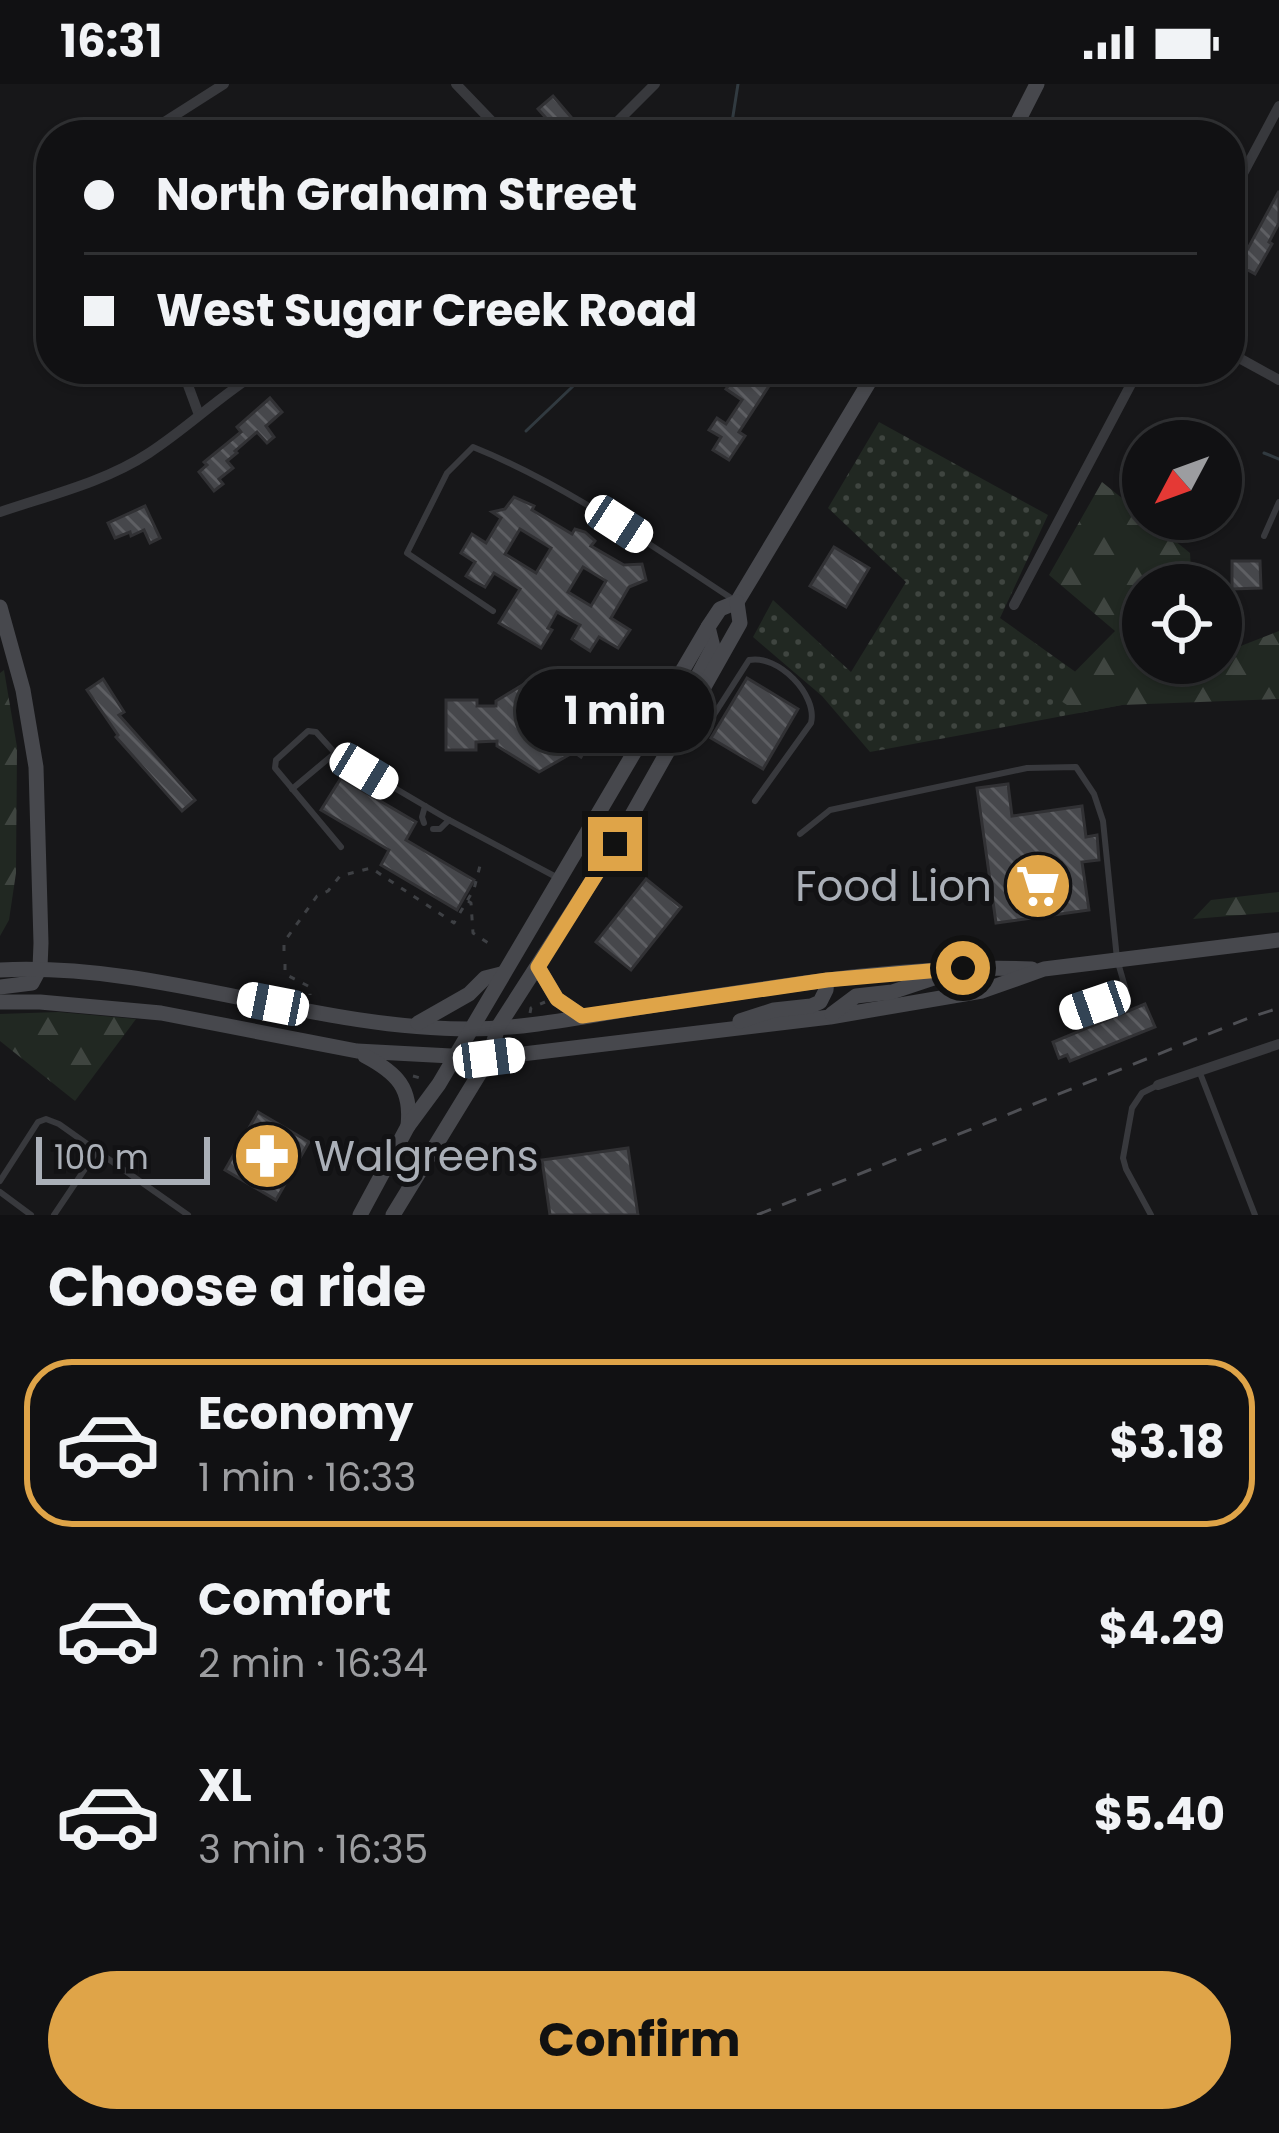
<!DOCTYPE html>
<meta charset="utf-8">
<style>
:root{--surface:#111113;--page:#1a1a1c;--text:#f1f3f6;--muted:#9c9da0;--line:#303133;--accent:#dfa448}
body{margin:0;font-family:Poppins,sans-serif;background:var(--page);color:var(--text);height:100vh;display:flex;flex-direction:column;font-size:45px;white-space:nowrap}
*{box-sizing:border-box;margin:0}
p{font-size:39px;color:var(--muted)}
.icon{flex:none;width:66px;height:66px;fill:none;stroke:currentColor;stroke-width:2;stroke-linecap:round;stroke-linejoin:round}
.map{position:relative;height:1131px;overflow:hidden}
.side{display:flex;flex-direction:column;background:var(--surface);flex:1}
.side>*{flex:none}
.hud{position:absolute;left:36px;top:36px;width:1209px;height:264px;border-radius:48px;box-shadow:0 3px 9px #0004,0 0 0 3px var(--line);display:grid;align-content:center;height:264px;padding:0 48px;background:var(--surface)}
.needle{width:78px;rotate:229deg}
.tools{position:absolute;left:1122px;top:336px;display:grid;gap:24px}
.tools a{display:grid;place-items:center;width:120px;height:120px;border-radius:50%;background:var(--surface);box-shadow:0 3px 9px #0004,0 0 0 3px var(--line);font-size:60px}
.scale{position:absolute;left:36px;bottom:30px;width:174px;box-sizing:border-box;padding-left:12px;border:6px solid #aaafb7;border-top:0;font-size:33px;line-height:42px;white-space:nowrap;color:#aaafb7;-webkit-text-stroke:9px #121214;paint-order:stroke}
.end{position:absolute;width:54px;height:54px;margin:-27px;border:15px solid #dfa448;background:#111;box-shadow:0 0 0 6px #111}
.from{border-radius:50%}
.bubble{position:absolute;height:84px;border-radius:42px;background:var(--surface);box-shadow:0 3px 9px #0004,0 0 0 3px var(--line);font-size:39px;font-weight:700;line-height:84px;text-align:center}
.car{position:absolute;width:36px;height:72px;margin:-36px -18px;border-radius:15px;box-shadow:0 0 9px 3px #0007;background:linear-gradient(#fff 24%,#345 0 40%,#fff 0 76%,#345 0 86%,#fff 0)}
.hud b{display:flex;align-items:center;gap:42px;height:114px;font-size:45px}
.hud b+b{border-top:3px solid var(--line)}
.hud i{width:30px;height:30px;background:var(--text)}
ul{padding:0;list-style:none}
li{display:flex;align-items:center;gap:36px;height:168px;margin:0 24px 18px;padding:0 24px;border:6px solid transparent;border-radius:48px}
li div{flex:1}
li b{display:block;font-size:45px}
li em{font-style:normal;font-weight:700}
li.selected{border-color:var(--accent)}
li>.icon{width:108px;height:108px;stroke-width:1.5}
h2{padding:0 48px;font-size:54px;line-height:144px}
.button{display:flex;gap:24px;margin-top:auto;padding:24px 48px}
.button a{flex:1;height:138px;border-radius:72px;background:var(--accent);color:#111;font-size:48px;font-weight:700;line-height:138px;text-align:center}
.status{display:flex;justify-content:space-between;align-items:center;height:84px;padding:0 60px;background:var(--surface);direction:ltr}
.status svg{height:33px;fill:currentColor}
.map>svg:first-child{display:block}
.grass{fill:url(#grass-dots)}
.forest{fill:url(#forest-firs)}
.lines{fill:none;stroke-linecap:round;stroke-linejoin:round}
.stream{stroke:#313a40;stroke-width:3}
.building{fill:url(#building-back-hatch);stroke:#313134;stroke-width:3;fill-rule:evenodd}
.path{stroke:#3e4044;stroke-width:3;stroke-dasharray:6 9;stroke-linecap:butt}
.lane{stroke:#38393d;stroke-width:6}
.street{stroke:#38393d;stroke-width:10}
.secondary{stroke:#47484d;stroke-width:15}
.rail{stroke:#4e4f54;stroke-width:3;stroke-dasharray:15 12;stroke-linecap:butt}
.route{stroke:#dfa448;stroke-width:15}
.labels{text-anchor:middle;stroke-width:10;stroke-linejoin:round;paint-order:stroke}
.poi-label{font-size:42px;fill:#aaafb7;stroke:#121214;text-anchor:end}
</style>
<div class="status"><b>16:31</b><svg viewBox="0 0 49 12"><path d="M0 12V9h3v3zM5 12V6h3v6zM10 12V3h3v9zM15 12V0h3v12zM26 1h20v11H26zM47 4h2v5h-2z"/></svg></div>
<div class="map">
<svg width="1279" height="1131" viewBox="0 0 1279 1131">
<defs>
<pattern id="grass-dots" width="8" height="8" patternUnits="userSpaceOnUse" patternTransform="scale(3)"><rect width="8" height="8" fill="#212822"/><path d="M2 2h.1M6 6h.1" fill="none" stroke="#3f4540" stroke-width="1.8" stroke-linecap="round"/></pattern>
<pattern id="forest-firs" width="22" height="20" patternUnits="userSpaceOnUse" patternTransform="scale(3)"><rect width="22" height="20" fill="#212822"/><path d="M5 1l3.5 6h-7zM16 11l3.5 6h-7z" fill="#3f4540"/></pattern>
<pattern id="building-back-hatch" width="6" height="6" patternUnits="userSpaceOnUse" patternTransform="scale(3)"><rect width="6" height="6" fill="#46474b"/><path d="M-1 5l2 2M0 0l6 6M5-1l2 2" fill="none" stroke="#5e5f63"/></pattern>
</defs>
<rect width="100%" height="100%" fill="#171719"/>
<!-- grass -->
<polygon class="grass" points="879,338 1048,431 1000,534 1122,621 870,668 822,612 753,553 773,516 851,588 906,498 828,424"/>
<!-- forest -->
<g class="forest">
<polygon points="1102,398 1143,431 1143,435 1148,435 1190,469 1192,501 1143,501 1143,579 1221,579 1221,552 1233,565 1279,547 1279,615 1122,621 1079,629 1052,611 1115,547 1049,491"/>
<polygon points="4,586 17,663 16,789 9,836 0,852 0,589"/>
<polygon points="1279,808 1279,828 1193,835 1211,816"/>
<polygon points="58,928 136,935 75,1017 0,957 0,930"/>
</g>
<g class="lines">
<!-- stream -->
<g class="stream">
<polyline points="730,51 738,0"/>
<polyline points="526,347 591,285"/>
<polyline points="1264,369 1279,375"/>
</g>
</g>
<!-- building -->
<g class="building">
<polygon points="553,12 577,40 565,51 561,51 538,25"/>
<polygon points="1279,107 1279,139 1269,158 1272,160 1255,190 1239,181"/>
<polygon points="751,290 769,302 739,348 745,352 729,376 713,366 721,353 709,346 717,334 726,340 742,316 726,305 733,295 743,301"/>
<polygon points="270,314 282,328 266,342 274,353 267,359 257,348 235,367 237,369 227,377 233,384 219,395 223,400 214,407 199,388 207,381 204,378 241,348 237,343"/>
<path d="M514 413 534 422 532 426 572 450 575 445 585 448 595 457 591 462 624 481 642 480 646 496 629 503 611 534 630 546 618 564 599 553 590 567 579 560 572 555 580 541 557 528 548 544 552 546 541 564 499 539 520 505 494 489 485 503 474 497 466 492 475 478 461 469 472 450 486 459 501 434 492 428 505 425ZM520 445 551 464 536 489 505 470ZM583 483 606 497 591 522 568 508Z"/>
<polygon points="145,422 160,454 150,459 144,446 131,452 130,448 115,454 108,439"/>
<polygon points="834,463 869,484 846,523 810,502"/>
<polygon points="1232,477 1260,477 1261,504 1232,505"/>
<polygon points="539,591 580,616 581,657 588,661 581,673 574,668 539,688 497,662 497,657 476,658 476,666 446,666 446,616 477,616 477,622 496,622 496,617"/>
<polygon points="747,594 798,625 763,685 711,654"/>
<polygon points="103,595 124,628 119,631 195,716 182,727 116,653 118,651 87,606"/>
<polygon points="341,694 416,738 406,756 474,796 457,826 381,781 389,766 321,726"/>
<polygon points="1008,700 1012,732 1082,722 1086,753 1097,751 1099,776 1082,778 1089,826 996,839 977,704"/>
<polygon points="646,795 681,823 631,886 596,858"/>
<polygon points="1145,920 1155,943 1070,977 1067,971 1059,974 1053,958"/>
<polygon points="258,1028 309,1058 276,1116 225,1086"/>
<polygon points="628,1064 638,1131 550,1131 542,1076"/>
</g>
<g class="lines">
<!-- path -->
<g class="path">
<polyline points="468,817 471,819 473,849 494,863"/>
<polyline points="284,867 284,858 317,812 328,807 340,792 371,784 454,839 474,805 482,774"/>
<polyline points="285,880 285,890 310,903 310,911"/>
<polyline points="530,929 531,924 545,918"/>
<polyline points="413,992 420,994"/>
</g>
<!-- lane -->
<g class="lane">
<polyline points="1264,452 1279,418"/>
<path d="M493 527 407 469 447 389 473 363C567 401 650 461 734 516"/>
<path d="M701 651 749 576C778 570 818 611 811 639L755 717"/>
<polyline points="292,705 335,669"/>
<polyline points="424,739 422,733 425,722"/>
<polyline points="433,745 440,745 449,736"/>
<polyline points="800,750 830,726 1027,684 1076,683 1094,710 1103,737 1117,875 1127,910 1063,932"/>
<polyline points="341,763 275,684 276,676 308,647 316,648 335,669 449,736 558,794"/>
<polyline points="1200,989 1255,1131"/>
<polyline points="0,1097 38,1038 46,1035 59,1040 97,1067"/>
<polyline points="0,1108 31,1131"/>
<polyline points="54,1131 97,1067 188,1131"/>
<polyline points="1151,1131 1126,1085 1123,1074 1132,1024 1142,1009 1158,1001"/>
</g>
<!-- street -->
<g class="street">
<polyline points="456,0 505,51"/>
<polyline points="144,51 224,0"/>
<polyline points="604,51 655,0"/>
<polyline points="1230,114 1279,22"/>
<polyline points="1230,269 1279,296"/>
<polyline points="182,285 199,331"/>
<path d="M0 428C50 411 105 398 149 369 189 343 223 309 263 285"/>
<polyline points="1014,521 1139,285"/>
<polyline points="1158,1001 1279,960"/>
</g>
<!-- secondary -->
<g class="secondary">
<polyline points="1011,51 1037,0"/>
<polyline points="0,523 23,606 36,683 41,859 40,884 32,899 0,903"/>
<polyline points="693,601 713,563 708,543"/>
<polyline points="538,883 557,915 582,932"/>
<path d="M0 886C160 878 310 945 470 945 526 945 586 932 642 923 770 904 901 880 1032 885"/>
<polyline points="0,918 40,918 161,929 357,967 489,974 830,933 982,907 1044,885 1279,856"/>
<polyline points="832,930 856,912 892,908 937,893"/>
<polyline points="740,937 774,926 811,922 820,918 826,906 827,896"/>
<polyline points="418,939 469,910 485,894 501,890"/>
<path d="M365 972C397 989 412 1004 408 1042"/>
<polyline points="360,1131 408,1042 439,1000 708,543 720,525 737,518 877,285"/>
<polyline points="393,1131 489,974 498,943 615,761 740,539 737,518"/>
</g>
<!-- rail -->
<polyline class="rail" points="757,1131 1251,933 1279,924"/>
</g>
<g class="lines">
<!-- route -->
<polyline class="route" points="615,760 538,883 557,915 582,932 827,896 963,884"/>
</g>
<!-- icons -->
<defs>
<g id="supermarket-disc" transform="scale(3.45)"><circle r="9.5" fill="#dfa448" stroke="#121214"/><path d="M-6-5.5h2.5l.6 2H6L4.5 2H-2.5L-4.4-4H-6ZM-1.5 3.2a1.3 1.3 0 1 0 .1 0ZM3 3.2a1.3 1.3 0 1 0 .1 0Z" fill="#fff"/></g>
<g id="pharmacy-disc" transform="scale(3.45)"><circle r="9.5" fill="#dfa448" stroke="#121214"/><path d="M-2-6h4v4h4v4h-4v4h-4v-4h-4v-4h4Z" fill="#fff"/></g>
</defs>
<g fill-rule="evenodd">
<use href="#supermarket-disc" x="1038" y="802"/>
<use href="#pharmacy-disc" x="267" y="1072"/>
</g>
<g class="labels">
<!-- poi labels -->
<g class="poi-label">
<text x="992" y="817">Food Lion</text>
<text x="314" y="1087" text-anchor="start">Walgreens</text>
</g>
</g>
</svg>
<div class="tools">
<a><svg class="needle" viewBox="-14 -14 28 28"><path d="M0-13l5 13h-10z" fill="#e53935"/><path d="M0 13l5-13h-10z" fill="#9c9da0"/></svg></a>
<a><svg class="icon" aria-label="locate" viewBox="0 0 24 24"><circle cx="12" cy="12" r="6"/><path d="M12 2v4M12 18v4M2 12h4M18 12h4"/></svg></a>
</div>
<div class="scale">100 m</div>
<i class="end from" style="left:963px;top:884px"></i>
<i class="end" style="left:615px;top:760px"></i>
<div class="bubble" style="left:516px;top:585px;width:198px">1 min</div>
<i class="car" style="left:619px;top:440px;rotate:123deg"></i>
<i class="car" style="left:364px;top:687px;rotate:121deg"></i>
<i class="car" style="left:273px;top:920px;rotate:281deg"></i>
<i class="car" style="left:1095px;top:921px;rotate:251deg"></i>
<i class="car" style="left:489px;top:974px;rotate:83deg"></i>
<div class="hud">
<b><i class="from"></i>North Graham Street</b>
<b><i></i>West Sugar Creek Road</b>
</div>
</div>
<section class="side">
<h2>Choose a ride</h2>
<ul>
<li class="selected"><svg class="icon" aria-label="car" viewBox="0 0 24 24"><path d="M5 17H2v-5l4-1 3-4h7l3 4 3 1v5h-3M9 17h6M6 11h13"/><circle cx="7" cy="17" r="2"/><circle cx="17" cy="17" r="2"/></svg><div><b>Economy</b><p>1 min · 16:33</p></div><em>$3.18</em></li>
<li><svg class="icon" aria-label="car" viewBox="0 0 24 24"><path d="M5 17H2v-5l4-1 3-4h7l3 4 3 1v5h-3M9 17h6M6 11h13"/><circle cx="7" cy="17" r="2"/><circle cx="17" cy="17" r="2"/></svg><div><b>Comfort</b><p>2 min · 16:34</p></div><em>$4.29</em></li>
<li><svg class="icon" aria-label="car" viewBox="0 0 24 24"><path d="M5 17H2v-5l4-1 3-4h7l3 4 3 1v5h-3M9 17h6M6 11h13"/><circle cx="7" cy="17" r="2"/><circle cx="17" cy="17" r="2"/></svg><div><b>XL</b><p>3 min · 16:35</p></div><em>$5.40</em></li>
</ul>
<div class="button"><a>Confirm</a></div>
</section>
